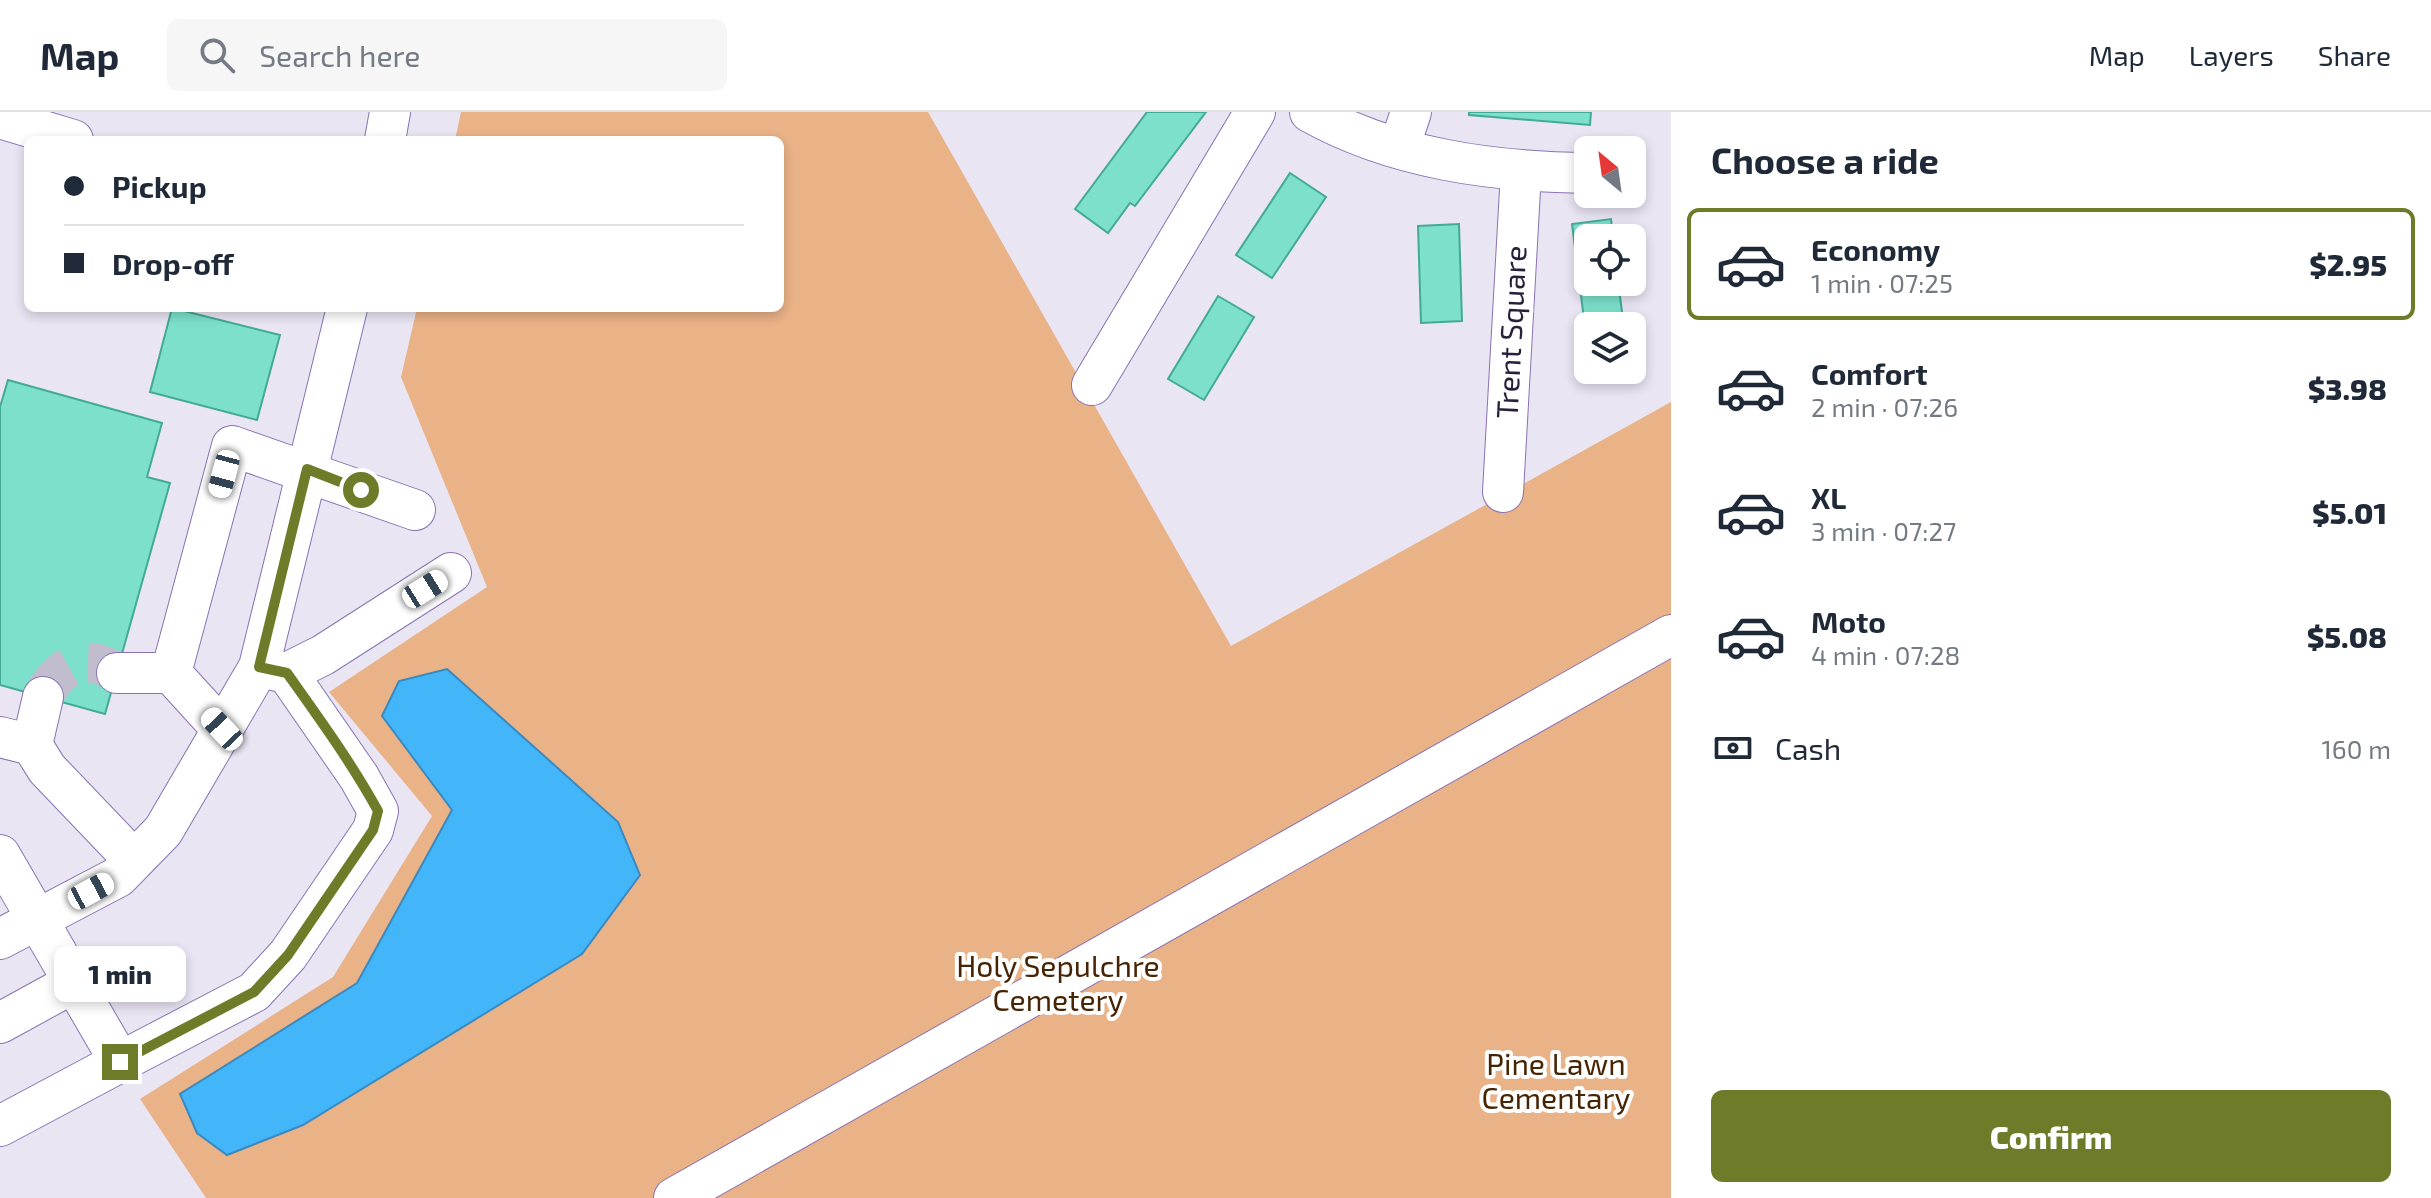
<!DOCTYPE html>
<meta charset="utf-8">
<style>
:root{--surface:#fff;--page:#f6f6f7;--text:#1f2937;--muted:#747a83;--line:#e0e1e3;--accent:#6e7c2a}
body{margin:0;font-family:"Exo 2",sans-serif;background:var(--page);color:var(--text);height:100vh;display:flex;flex-direction:column;font-size:30px;white-space:nowrap}
*{box-sizing:border-box;margin:0}
p{font-size:26px;color:var(--muted)}
.icon{flex:none;width:44px;height:44px;fill:none;stroke:currentColor;stroke-width:2;stroke-linecap:round;stroke-linejoin:round}
.map{position:relative;flex:1;overflow:hidden}
.panel{display:flex;flex-direction:column;background:var(--surface);width:760px}
.panel>*{flex:none}
.banner{position:absolute;left:24px;top:24px;width:760px;height:176px;border-radius:12px;box-shadow:0 4px 12px #0003;display:grid;align-content:center;height:176px;padding:0 40px;background:var(--surface)}
.needle{width:52px;rotate:331deg}
.tools{position:absolute;left:1574px;top:24px;display:grid;gap:16px}
.tools a{display:grid;place-items:center;width:72px;height:72px;border-radius:12px;background:var(--surface);box-shadow:0 4px 12px #0003;font-size:40px}
.end{position:absolute;width:36px;height:36px;margin:-18px;border:10px solid #6e7c2a;background:#fff;box-shadow:0 0 0 4px #fff}
.from{border-radius:50%}
.bubble{position:absolute;height:56px;border-radius:12px;background:var(--surface);box-shadow:0 4px 12px #0003;font-size:26px;font-weight:800;line-height:56px;text-align:center}
.car{position:absolute;width:24px;height:48px;margin:-24px -12px;border-radius:10px;box-shadow:0 0 6px 2px #0007;background:linear-gradient(#fff 24%,#345 0 40%,#fff 0 76%,#345 0 86%,#fff 0)}
.banner b{display:flex;align-items:center;gap:28px;height:76px;font-size:30px}
.banner b+b{border-top:2px solid var(--line)}
.banner i{width:20px;height:20px;background:var(--text)}
ul{padding:0;list-style:none}
li{display:flex;align-items:center;gap:24px;height:112px;margin:0 16px 12px;padding:0 24px;border:4px solid transparent;border-radius:12px}
li div{flex:1}
li b{display:block;font-size:30px}
li em{font-style:normal;font-weight:800}
li.selected{border-color:var(--accent)}
li>.icon{width:72px;height:72px;stroke-width:1.5}
h2{padding:0 40px;font-size:36px;line-height:96px}
.pay{display:flex;align-items:center;gap:20px;height:88px;padding:0 40px;font-size:30px}
.pay p{margin-inline-start:auto}
.primary-button{display:flex;gap:16px;margin-top:auto;padding:16px 40px}
.primary-button a{flex:1;height:92px;border-radius:12px;background:var(--accent);color:#fff;font-size:32px;font-weight:800;line-height:92px;text-align:center}
header{display:flex;align-items:center;gap:48px;box-sizing:border-box;height:112px;padding:0 40px;background:var(--surface);border-bottom:2px solid var(--line)}
header strong{font-size:38px}
nav{display:flex;gap:44px;margin-inline-start:auto;font-size:28px}
.search{width:560px;height:72px;background:var(--page);display:flex;align-items:center;gap:20px;box-sizing:border-box;padding:0 28px;border-radius:12px;color:var(--muted);font-size:30px}
main{display:flex;flex:1;min-height:0}
.map>svg:first-child{display:block}
.green{fill:#eab287}
.water{fill:#42b6f9;stroke:#3a89c0;stroke-width:2}
.building{fill:#7ce0cb;stroke:#43aa97;stroke-width:2}
.lines{fill:none;stroke-linecap:round;stroke-linejoin:round}
.minor-tunnel{stroke:#c2bdce;stroke-width:40;stroke-dasharray:40 20;stroke-linecap:butt}
.minor-casing{stroke:#8973b4;stroke-width:42}
.minor{stroke:#fff;stroke-width:40}
.route{stroke:#6e7c2a;stroke-width:10}
.labels{text-anchor:middle;stroke-width:8;stroke-linejoin:round;paint-order:stroke}
.street-label{font-size:30px;fill:#281f3a;stroke:#fff}
.park-label{font-size:30px;fill:#472403;stroke:#fff}
</style>
<header>
<strong>Map</strong>
<div class="search"><svg class="icon" aria-label="search" viewBox="0 0 24 24"><circle cx="10" cy="10" r="6"/><path d="M15 15l6 6"/></svg>Search here</div>
<nav><a>Map</a><a>Layers</a><a>Share</a></nav>
</header>
<main>
<div class="map">
<svg width="1671" height="1086" viewBox="0 0 1671 1086">
<rect width="100%" height="100%" fill="#e9e5f3"/>
<!-- green -->
<polygon class="green" points="461,0 928,0 1231,534 1671,290 1671,1086 206,1086 140,987 333,865 432,704 329,580 487,475 401,265 417,196 780,196 780,28 455,28"/>
<!-- water -->
<polygon class="water" points="447,557 618,710 640,763 582,842 303,1013 227,1043 197,1021 180,982 357,871 452,698 382,604 399,569"/>
<!-- building -->
<g class="building">
<polygon points="1147,0 1206,0 1135,94 1130,91 1108,121 1075,97"/>
<polygon points="1469,0 1591,0 1590,13 1469,3"/>
<polygon points="1290,61 1326,85 1272,166 1236,143"/>
<polygon points="1611,107 1613,126 1588,126 1588,170 1618,170 1624,214 1588,214 1587,231 1572,112"/>
<polygon points="1459,112 1462,209 1421,211 1418,114"/>
<polygon points="1218,184 1254,205 1204,288 1168,267"/>
<polygon points="172,196 280,223 257,308 150,280"/>
<polygon points="8,268 162,311 147,365 170,371 105,602 0,573 0,295"/>
</g>
<g class="lines">
<!-- minor-tunnel -->
<path class="minor-tunnel" d="M43 585C60 552 85 540 117 561"/>
<!-- minor casing -->
<g class="minor-casing">
<g id="minor">
<path d="M1310 0C1394 47 1493 60 1588 61"/>
<polyline points="0,6 73,28"/>
<polyline points="385,28 390,0"/>
<polyline points="1399,36 1411,0"/>
<polyline points="1092,273 1255,0"/>
<polyline points="1503,380 1521,60"/>
<polyline points="263,556 287,561 323,543 451,461"/>
<polyline points="117,561 171,561"/>
<polyline points="222,617 171,561 232,334 415,398"/>
<polyline points="0,625 32,633 47,657 134,748"/>
<polyline points="32,633 43,585"/>
<polyline points="0,743 120,950 254,880 288,843 373,718 378,699 359,665 287,561"/>
<polyline points="0,827 118,765 163,719 259,555 347,196"/>
<polyline points="0,911 73,871"/>
<polyline points="0,1014 120,950"/>
<polyline points="674,1086 1671,523"/>
</g>
</g>
<!-- minor -->
<use href="#minor" class="minor"/>
</g>
<g class="lines">
<!-- route -->
<path class="route" d="M120 950 254 880 288 843 373 718 378 699C351 650 319 606 287 561L259 555 307 357 361 378"/>
</g>
<g class="labels">
<!-- street labels -->
<g class="street-label">
<text transform="translate(1512 220) rotate(-87)" y="10">Trent Square</text>
</g>
<!-- park labels -->
<g class="park-label">
<text x="1058" y="865">Holy Sepulchre<tspan x="1058" dy="34">Cemetery</tspan></text>
<text x="1556" y="963">Pine Lawn<tspan x="1556" dy="34">Cementary</tspan></text>
</g>
</g>
</svg>
<div class="tools">
<a><svg class="needle" viewBox="-14 -14 28 28"><path d="M0-13l5 13h-10z" fill="#e53935"/><path d="M0 13l5-13h-10z" fill="#747a83"/></svg></a>
<a><svg class="icon" aria-label="locate" viewBox="0 0 24 24"><circle cx="12" cy="12" r="6"/><path d="M12 2v4M12 18v4M2 12h4M18 12h4"/></svg></a>
<a><svg class="icon" aria-label="layers" viewBox="0 0 24 24"><path d="M12 4l9 5-9 5-9-5zM3 14l9 5 9-5"/></svg></a>
</div>
<i class="end from" style="left:361px;top:378px"></i>
<i class="end" style="left:120px;top:950px"></i>
<div class="bubble" style="left:54px;top:834px;width:132px">1 min</div>
<i class="car" style="left:224px;top:362px;rotate:195deg"></i>
<i class="car" style="left:425px;top:477px;rotate:58deg"></i>
<i class="car" style="left:222px;top:617px;rotate:317deg"></i>
<i class="car" style="left:91px;top:779px;rotate:62deg"></i>
<div class="banner">
<b><i class="from"></i>Pickup</b>
<b><i></i>Drop-off</b>
</div>
</div>
<section class="panel">
<h2>Choose a ride</h2>
<ul>
<li class="selected"><svg class="icon" aria-label="car" viewBox="0 0 24 24"><path d="M5 17H2v-5l4-1 3-4h7l3 4 3 1v5h-3M9 17h6M6 11h13"/><circle cx="7" cy="17" r="2"/><circle cx="17" cy="17" r="2"/></svg><div><b>Economy</b><p>1 min · 07:25</p></div><em>$2.95</em></li>
<li><svg class="icon" aria-label="car" viewBox="0 0 24 24"><path d="M5 17H2v-5l4-1 3-4h7l3 4 3 1v5h-3M9 17h6M6 11h13"/><circle cx="7" cy="17" r="2"/><circle cx="17" cy="17" r="2"/></svg><div><b>Comfort</b><p>2 min · 07:26</p></div><em>$3.98</em></li>
<li><svg class="icon" aria-label="car" viewBox="0 0 24 24"><path d="M5 17H2v-5l4-1 3-4h7l3 4 3 1v5h-3M9 17h6M6 11h13"/><circle cx="7" cy="17" r="2"/><circle cx="17" cy="17" r="2"/></svg><div><b>XL</b><p>3 min · 07:27</p></div><em>$5.01</em></li>
<li><svg class="icon" aria-label="car" viewBox="0 0 24 24"><path d="M5 17H2v-5l4-1 3-4h7l3 4 3 1v5h-3M9 17h6M6 11h13"/><circle cx="7" cy="17" r="2"/><circle cx="17" cy="17" r="2"/></svg><div><b>Moto</b><p>4 min · 07:28</p></div><em>$5.08</em></li>
</ul>
<div class="pay"><svg class="icon" aria-label="cash" viewBox="0 0 24 24"><path d="M3 7h18v10H3z"/><circle cx="12" cy="12" r="2"/></svg>Cash<p>160 m</p></div>
<div class="primary-button"><a>Confirm</a></div>
</section>
</main>
